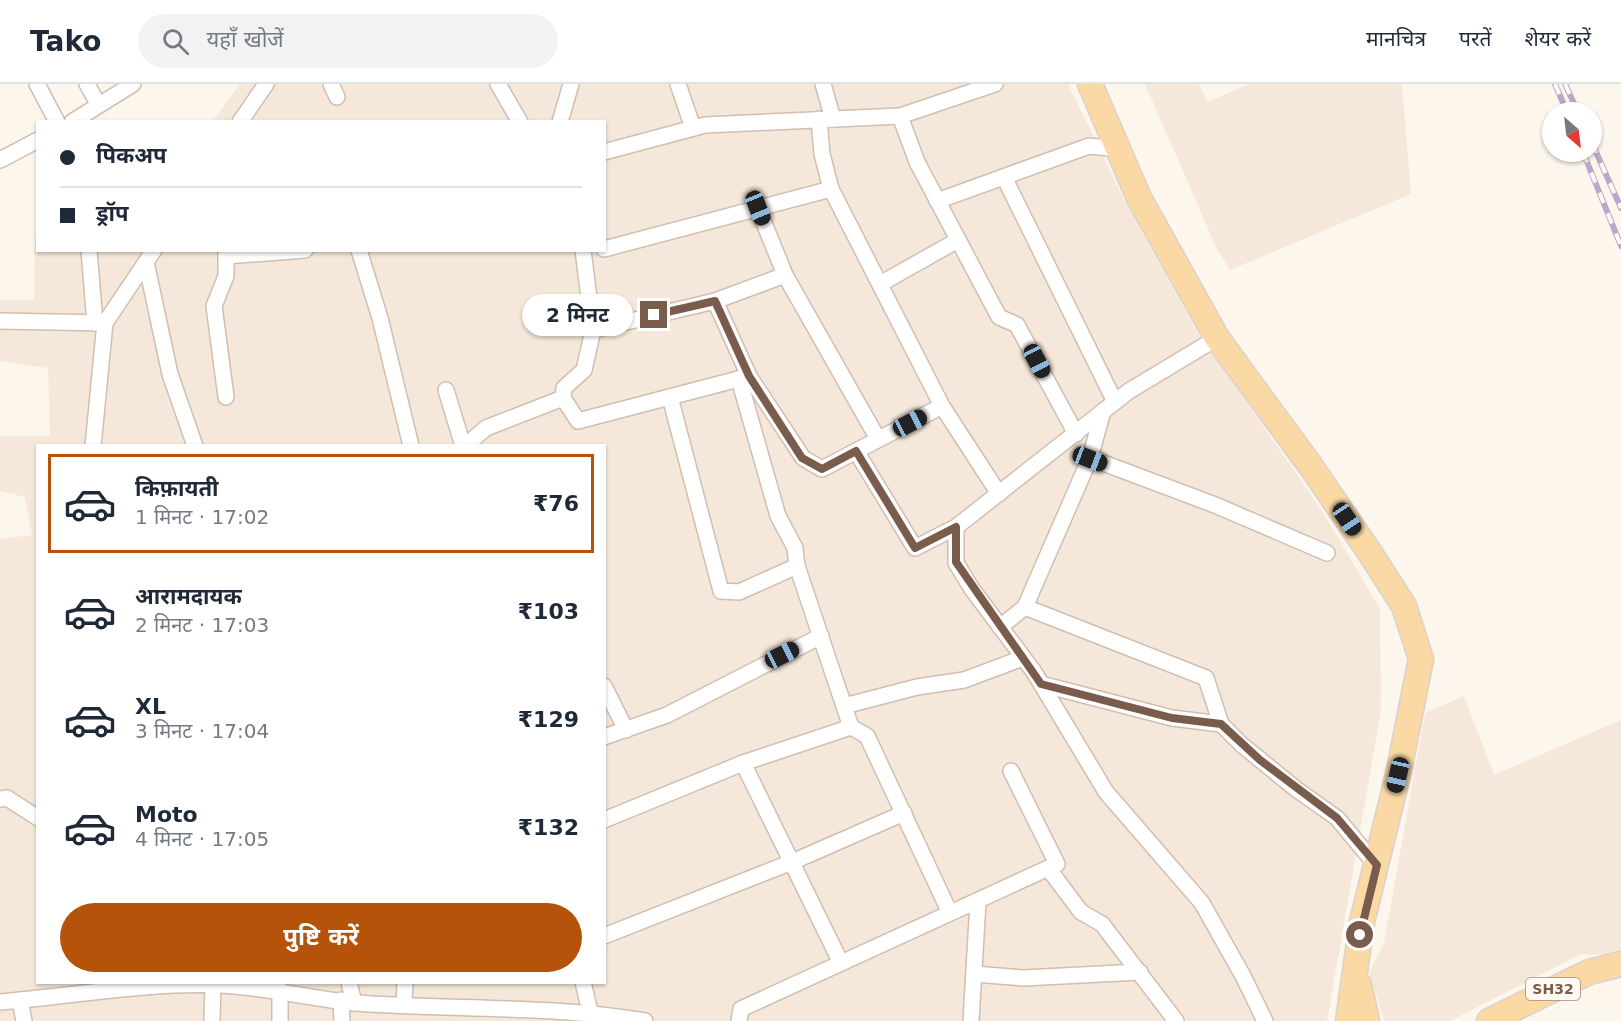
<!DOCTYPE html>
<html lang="hi">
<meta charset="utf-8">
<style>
:root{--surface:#fff;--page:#f2f2f3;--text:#1f2937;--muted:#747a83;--line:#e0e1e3;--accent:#b45309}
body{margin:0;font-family:"DejaVu Sans","Noto Sans Devanagari",sans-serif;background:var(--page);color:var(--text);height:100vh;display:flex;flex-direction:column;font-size:22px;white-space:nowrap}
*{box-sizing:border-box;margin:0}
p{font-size:20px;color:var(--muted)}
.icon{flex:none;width:33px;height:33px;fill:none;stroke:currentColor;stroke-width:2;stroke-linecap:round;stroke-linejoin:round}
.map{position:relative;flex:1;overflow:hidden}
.sheet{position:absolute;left:36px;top:360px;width:570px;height:540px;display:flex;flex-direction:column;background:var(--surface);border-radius:0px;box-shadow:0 2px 4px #0004}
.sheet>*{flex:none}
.top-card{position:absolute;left:36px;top:36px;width:570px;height:132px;border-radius:0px;box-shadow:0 2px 4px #0004;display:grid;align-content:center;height:132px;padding:0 24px;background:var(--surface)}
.needle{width:39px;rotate:152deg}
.buttons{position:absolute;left:1542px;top:18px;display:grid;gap:12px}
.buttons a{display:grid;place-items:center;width:60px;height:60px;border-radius:50%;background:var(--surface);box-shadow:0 2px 4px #0004;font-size:30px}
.end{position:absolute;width:27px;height:27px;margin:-14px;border:8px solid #7a5c4d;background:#fff;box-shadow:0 0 0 3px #fff}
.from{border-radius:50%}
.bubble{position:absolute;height:42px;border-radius:21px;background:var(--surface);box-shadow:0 2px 4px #0004;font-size:20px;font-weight:700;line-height:42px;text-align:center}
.car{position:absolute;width:18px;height:36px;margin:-18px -9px;border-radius:8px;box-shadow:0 0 4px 2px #0007;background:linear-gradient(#222 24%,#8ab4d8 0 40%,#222 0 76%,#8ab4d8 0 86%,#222 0)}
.top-card b{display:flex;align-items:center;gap:21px;height:57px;font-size:22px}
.top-card b+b{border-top:2px solid var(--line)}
.top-card i{width:15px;height:15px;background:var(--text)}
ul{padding:10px 0 0;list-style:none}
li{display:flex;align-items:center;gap:18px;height:99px;margin:0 12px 9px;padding:0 12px;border:3px solid transparent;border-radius:0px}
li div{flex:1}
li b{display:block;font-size:22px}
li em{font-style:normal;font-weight:700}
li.current{border-color:var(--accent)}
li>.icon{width:54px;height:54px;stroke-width:1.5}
.primary-button{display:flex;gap:12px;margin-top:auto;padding:12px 24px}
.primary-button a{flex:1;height:69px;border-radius:36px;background:var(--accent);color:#fff;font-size:24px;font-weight:700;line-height:69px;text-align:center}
header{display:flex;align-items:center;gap:36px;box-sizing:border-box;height:84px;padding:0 30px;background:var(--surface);border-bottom:2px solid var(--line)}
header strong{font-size:28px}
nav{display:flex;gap:33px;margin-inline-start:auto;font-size:21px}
.search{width:420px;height:54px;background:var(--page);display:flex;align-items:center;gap:15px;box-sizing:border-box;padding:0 21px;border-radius:33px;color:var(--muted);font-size:22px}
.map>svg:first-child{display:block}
.residential{fill:#f5e8da;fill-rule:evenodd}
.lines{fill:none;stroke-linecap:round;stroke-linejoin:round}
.street-casing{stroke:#d1beb0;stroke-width:18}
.primary-casing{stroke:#dad1cd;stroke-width:27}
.street{stroke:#fff;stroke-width:15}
.primary{stroke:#fbd9a5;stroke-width:24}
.rail-casing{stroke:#b9a8c9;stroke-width:6}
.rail{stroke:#fffaf3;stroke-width:4;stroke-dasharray:11;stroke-linecap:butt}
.route{stroke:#7a5c4d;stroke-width:8}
.labels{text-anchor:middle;stroke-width:4.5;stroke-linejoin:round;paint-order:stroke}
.shield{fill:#fffaf3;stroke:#a28b7f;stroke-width:1.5}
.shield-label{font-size:14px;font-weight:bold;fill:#7a5c4d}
</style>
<header>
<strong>Tako</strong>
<div class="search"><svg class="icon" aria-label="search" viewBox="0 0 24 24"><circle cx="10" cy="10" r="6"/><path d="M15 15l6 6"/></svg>यहाँ खोजें</div>
<nav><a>मानचित्र</a><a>परतें</a><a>शेयर करें</a></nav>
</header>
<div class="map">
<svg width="1621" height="937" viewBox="0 0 1621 937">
<rect width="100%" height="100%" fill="#fdf6ec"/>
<!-- residential -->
<g class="residential">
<path d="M240 0H1068L1124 115 1196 246 1323 428 1380 525 1381 626 1327 937H0V455L32 451 25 413 0 407V352H50L48 284 0 277V216H34L35 152H37L38 166H604V38L213 37ZM38 362H604V898H38Z"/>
<polygon points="1145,0 1199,0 1208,18 1248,0 1402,0 1411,110 1230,186 1217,165"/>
<polygon points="1464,612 1494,691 1621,636 1621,871 1581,870 1450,937 1384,937 1369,888 1384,859 1425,629"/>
</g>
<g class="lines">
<!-- street casing -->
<g class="street-casing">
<g id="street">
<polyline points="37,0 57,38"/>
<polyline points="87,0 98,20"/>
<polyline points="331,0 337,13"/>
<polyline points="498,0 520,38"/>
<polyline points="678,0 693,44"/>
<polyline points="823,0 833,35"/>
<polyline points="900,32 917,78 999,233 1017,241 1076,350"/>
<polyline points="819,35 822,70 831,105 942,322 999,410"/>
<polyline points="72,38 133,0"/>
<polyline points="240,38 266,0"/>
<polyline points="560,38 571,0"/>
<polyline points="604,68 705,41 900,32 995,0"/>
<polyline points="0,76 38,56"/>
<polyline points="1004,93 1115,318"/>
<polyline points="937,117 1089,62 1119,65"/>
<polyline points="758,124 785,191 878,355"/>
<polyline points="604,165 831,105"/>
<polyline points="89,166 95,239"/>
<polyline points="226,166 226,192 214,222 226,313"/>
<polyline points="359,166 380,234 411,362"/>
<polyline points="226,172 305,166"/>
<polyline points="146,178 170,290 195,362"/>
<polyline points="880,200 958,156"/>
<polyline points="715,217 749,292 803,374 822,385 942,322"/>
<polyline points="0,237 105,239 93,362"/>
<polyline points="105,239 154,166"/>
<polyline points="593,246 715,217 785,191"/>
<polyline points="739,295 778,432 795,464 797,482 851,643 867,652 950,829"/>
<polyline points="446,306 463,362"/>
<polyline points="670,313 721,507 739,508 797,482"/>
<polyline points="563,314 564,304 584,286 593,246 583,166"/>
<polyline points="465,362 486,344 563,314 578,337 746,293"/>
<polyline points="856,367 915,464 956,443 1129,307 1217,254"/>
<polyline points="1090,374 1215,421 1327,469"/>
<polyline points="956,443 956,479 972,505 1034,588 1106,708 1202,819 1243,892 1265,937"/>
<polyline points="1025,523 1206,594 1221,640 1242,661 1296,705 1337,734 1376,781"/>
<polyline points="1000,543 1025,523 1090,374 1103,327"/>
<polyline points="1041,600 1172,634 1221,640"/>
<polyline points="604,602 626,646"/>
<polyline points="844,622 917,603 964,596 1023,574"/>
<polyline points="604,653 667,631 821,552"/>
<polyline points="743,679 841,879"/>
<polyline points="0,715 7,714 38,734"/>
<polyline points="604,736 743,679 851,643"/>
<polyline points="1048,784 1081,828 1102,840 1176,937"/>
<polyline points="604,852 792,778 904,729"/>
<polyline points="974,890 1023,894 1140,888"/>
<polyline points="349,898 354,919"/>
<polyline points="583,898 590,928"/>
<polyline points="20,916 24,937"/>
<polyline points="341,916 342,937"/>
<path d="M0 918C71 912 150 898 221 901 267 903 311 915 356 919 453 926 549 921 645 937"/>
<polyline points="404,920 405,898"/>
<polyline points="212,937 213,898"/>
<polyline points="280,937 280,906"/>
<polyline points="739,937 741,925 1057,780 1011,687"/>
<polyline points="971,937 978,818"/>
</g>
</g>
<!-- primary casing -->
<g class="primary-casing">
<g id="primary">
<polyline points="1090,0 1139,114 1217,254 1312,384 1370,469 1404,522 1421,575 1398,691 1362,838 1348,937"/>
<polyline points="1359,901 1367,937"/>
<polyline points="1489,937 1589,888 1621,880"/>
</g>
</g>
<!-- street -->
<use href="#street" class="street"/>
<!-- primary -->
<use href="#primary" class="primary"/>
<!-- rail casing -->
<g class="rail-casing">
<g id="rail">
<polyline points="1555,0 1567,28"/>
<polyline points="1565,0 1578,28"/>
<polyline points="1592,59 1621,124"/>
<polyline points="1583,68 1621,162"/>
</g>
</g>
<!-- rail -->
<use href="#rail" class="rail"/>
</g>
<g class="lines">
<!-- route -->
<polyline class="route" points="654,231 715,217 749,292 802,374 822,385 856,367 915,464 956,443 956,478 1041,600 1172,634 1221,640 1260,676 1337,734 1377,781 1360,851"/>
</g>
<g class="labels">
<!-- shield labels -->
<rect class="shield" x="1526" y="894" width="54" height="22" rx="4.5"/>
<g class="shield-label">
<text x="1553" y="910">SH32</text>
</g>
</g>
</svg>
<div class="buttons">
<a><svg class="needle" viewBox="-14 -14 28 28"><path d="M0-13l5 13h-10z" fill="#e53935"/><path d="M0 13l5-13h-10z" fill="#747a83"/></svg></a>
</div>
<i class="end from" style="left:1360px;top:851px"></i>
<i class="end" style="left:654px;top:231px"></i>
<div class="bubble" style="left:522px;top:210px;width:111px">2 मिनट</div>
<i class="car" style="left:758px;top:124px;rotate:158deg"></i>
<i class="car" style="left:1037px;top:277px;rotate:152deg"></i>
<i class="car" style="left:910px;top:339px;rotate:62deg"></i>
<i class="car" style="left:1090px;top:375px;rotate:111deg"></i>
<i class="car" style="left:1347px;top:435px;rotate:146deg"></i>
<i class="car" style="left:782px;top:571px;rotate:63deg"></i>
<i class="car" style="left:1398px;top:691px;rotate:193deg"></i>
<div class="top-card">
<b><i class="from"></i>पिकअप</b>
<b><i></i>ड्रॉप</b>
</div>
<section class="sheet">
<ul>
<li class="current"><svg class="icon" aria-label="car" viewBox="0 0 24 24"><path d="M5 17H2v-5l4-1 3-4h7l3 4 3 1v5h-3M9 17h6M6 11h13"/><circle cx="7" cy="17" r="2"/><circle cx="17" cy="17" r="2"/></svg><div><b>किफ़ायती</b><p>1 मिनट · 17:02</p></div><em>₹76</em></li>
<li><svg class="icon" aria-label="car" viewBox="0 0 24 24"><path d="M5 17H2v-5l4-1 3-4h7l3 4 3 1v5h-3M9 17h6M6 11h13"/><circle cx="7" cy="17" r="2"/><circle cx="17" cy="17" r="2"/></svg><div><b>आरामदायक</b><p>2 मिनट · 17:03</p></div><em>₹103</em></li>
<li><svg class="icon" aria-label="car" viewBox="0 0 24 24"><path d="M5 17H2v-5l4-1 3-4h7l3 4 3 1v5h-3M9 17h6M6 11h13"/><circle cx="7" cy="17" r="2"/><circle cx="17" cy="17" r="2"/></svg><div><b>XL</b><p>3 मिनट · 17:04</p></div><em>₹129</em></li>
<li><svg class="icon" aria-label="car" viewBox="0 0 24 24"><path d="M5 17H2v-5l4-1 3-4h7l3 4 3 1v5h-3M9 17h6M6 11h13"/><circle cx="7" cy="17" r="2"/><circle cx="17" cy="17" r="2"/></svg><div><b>Moto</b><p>4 मिनट · 17:05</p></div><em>₹132</em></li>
</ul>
<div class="primary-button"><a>पुष्टि करें</a></div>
</section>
</div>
